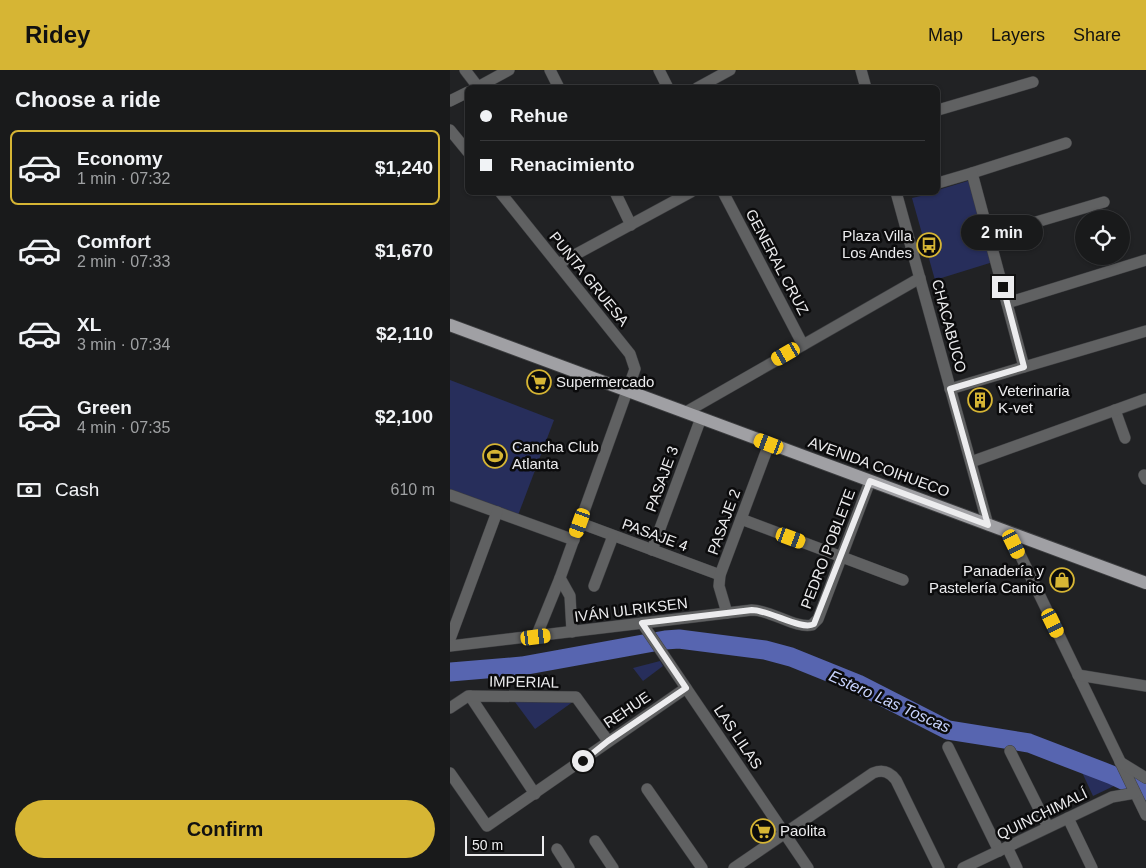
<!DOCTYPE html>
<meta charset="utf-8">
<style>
:root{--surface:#191a1b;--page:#262728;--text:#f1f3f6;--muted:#9fa1a3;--line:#37383a;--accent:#d6b534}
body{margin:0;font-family:Arial,sans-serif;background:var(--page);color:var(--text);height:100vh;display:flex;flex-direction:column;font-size:19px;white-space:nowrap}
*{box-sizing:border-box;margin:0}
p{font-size:16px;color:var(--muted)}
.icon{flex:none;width:28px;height:28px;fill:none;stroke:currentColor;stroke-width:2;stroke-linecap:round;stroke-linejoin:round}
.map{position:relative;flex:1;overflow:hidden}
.drawer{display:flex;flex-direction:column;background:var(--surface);width:450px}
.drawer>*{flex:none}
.top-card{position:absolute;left:15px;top:15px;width:475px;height:110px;border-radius:8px;box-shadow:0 1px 4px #0004,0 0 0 1px var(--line);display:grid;align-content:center;height:110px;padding:0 15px;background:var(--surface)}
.fabs{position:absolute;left:625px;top:140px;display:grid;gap:10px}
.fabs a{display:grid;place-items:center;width:55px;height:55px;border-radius:50%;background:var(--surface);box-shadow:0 1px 4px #0004,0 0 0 1px var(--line);font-size:25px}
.scale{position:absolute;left:15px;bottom:12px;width:79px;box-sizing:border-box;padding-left:5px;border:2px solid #ececee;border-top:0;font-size:14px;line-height:18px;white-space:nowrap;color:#ececee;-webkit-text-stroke:4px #0b0b0c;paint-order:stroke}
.end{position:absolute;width:22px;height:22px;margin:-11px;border:6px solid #ececee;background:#111;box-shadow:0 0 0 2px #111}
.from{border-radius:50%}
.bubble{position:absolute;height:35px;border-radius:18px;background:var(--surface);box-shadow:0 1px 4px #0004,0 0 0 1px var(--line);font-size:16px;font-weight:700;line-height:35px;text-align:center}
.car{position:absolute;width:15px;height:30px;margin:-15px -8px;border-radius:6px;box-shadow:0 0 4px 1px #0007;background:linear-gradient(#f5c518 24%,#345 0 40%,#f5c518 0 76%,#345 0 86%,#f5c518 0)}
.top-card b{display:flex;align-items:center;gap:18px;height:48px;font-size:19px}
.top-card b+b{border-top:1px solid var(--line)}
.top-card i{width:12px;height:12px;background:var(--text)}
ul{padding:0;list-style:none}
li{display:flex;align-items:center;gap:15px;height:75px;margin:0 10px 8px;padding:0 5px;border:2px solid transparent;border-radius:8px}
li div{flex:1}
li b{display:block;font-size:19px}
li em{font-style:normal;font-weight:700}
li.active{border-color:var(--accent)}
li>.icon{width:45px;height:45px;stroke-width:1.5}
h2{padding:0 15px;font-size:22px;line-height:60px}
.pay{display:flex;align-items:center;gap:12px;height:55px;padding:0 15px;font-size:19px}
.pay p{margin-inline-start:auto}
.primary-button{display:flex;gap:10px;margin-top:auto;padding:10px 15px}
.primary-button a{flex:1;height:58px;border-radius:30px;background:var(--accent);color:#111;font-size:20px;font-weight:700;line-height:58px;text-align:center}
header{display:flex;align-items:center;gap:30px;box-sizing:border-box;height:70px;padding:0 25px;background:var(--accent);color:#111}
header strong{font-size:24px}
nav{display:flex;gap:28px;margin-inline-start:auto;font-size:18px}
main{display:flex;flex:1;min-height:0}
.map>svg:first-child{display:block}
.green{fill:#272e5b}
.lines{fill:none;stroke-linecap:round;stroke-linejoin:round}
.river{stroke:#5765b0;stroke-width:19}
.minor-casing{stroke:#3d3e40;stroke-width:12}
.major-casing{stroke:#3d3e40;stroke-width:14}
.minor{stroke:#606162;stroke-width:11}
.major{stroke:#a0a0a4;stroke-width:12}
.route{stroke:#ececee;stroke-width:6}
.labels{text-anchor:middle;stroke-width:5;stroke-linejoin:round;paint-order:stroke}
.poi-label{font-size:15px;fill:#ececee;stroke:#0b0b0c;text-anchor:start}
.street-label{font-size:15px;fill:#ececee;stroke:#0b0b0c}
.water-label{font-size:16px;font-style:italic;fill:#c9d4fe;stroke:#0b0b0c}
</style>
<header>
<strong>Ridey</strong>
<nav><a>Map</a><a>Layers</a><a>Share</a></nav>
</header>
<main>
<section class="drawer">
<h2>Choose a ride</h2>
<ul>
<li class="active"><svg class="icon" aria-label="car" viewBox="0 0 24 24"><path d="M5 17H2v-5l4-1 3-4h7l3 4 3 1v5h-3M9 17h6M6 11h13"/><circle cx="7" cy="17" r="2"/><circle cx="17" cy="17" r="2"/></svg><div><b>Economy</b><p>1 min · 07:32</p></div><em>$1,240</em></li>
<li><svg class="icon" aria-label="car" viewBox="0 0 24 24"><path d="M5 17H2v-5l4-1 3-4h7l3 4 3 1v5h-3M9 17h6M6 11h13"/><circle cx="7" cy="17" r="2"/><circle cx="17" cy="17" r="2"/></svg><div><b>Comfort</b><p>2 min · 07:33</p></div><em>$1,670</em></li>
<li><svg class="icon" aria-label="car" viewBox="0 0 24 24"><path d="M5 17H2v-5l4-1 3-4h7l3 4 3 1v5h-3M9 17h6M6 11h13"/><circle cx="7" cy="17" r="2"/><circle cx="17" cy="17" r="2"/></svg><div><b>XL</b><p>3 min · 07:34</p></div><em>$2,110</em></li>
<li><svg class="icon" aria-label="car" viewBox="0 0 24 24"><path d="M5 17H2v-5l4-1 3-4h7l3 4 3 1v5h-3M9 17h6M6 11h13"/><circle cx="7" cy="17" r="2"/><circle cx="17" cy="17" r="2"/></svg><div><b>Green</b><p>4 min · 07:35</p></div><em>$2,100</em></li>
</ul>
<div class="pay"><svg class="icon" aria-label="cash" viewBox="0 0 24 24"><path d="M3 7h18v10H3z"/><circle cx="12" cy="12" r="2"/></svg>Cash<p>610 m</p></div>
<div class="primary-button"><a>Confirm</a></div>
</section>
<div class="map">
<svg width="696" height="798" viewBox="0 0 696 798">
<rect width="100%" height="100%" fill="#212224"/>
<!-- green -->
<g class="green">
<polygon points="521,110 543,192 485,210 462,128 488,122 488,120"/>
<polygon points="0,310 104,350 67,448 0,422"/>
<polygon points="210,591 213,596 193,611 183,598"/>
<polygon points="124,631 85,659 65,632"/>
<polygon points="630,698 666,715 643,726"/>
</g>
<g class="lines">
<!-- river -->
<polyline class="river" points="0,602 72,596 215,570 229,569 315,580 341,587 408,614 498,660 579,673 662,705 696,721"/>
<!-- minor casing -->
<g class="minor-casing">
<g id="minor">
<polyline points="15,0 28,17"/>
<polyline points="100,0 109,18"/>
<polyline points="209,0 218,18"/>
<polyline points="411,0 416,18"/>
<polyline points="26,18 59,0"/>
<polyline points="247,18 280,0"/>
<polyline points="0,31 18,22"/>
<polyline points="488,40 583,12"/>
<polyline points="0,60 18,82"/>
<polyline points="522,103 616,73"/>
<polyline points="488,113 522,103 574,297 500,319"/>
<polyline points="50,122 180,284 185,299 110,508 86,567"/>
<polyline points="165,122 181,155"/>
<polyline points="273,122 353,275"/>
<polyline points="446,122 538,455"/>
<polyline points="539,166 654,132"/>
<polyline points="108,194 241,122"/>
<polyline points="557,233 696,190"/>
<polyline points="574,297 696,261"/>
<polyline points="665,340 675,368"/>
<polyline points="236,342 470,208"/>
<polyline points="521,392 696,329"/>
<polyline points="694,405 696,409"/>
<polyline points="0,425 124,470"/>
<polyline points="291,449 453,510"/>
<polyline points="130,453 270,505"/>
<polyline points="560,464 696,745"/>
<polyline points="202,480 251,348"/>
<polyline points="110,508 120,526 122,562"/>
<polyline points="144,516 163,466"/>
<polyline points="277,543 269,516 270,505 319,374"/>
<polyline points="192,553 358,798"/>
<polyline points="0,569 47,442"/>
<path d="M0 576 302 540C321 540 346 559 362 555L368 549 420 411"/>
<polyline points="628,605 696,616"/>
<polyline points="20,626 85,724"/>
<polyline points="0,638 18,626 126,627 158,671"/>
<polyline points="498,677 549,781"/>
<polyline points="560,681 598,757"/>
<polyline points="670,692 696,708"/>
<polyline points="0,703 37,756 236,618"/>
<polyline points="197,719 252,798"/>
<polyline points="618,748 642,798"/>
<polyline points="145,771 163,798"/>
<polyline points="557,777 567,798"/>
<polyline points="107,779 119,798"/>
<path d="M284 798 423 703C433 699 440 702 446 710L489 798"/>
<polyline points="513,798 662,727 685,723"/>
</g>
</g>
<!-- major casing -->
<g class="major-casing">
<polyline id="major" points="0,255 696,513"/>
</g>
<!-- minor -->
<use href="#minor" class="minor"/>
<!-- major -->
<use href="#major" class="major"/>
</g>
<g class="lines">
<!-- route -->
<path class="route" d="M133 691 158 671 236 618 192 553 302 540C319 540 352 561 364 554L420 411 538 455 500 319 574 297 553 217"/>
</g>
<!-- icons -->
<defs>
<g id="bus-ring" transform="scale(1.25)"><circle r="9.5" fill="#0b0b0c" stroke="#d6b534" stroke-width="1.5"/><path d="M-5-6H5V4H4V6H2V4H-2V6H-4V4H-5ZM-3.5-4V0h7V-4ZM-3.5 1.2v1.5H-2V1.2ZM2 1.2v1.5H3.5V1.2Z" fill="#d6b534"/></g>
<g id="supermarket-ring" transform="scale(1.25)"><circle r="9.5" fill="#0b0b0c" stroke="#d6b534" stroke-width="1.5"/><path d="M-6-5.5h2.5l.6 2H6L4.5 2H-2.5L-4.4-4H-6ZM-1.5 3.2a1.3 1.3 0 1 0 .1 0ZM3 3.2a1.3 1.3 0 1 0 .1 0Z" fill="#d6b534"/></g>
<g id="building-ring" transform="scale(1.25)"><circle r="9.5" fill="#0b0b0c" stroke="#d6b534" stroke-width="1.5"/><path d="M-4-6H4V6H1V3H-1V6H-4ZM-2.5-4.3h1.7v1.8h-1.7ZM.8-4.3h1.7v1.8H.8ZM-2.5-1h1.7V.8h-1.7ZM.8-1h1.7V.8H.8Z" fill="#d6b534"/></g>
<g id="stadium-ring" transform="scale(1.25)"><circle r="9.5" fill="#0b0b0c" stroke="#d6b534" stroke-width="1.5"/><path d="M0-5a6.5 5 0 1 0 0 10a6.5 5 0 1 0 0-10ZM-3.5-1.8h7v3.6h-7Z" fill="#d6b534"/></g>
<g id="shop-ring" transform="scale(1.25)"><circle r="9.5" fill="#0b0b0c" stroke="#d6b534" stroke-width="1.5"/><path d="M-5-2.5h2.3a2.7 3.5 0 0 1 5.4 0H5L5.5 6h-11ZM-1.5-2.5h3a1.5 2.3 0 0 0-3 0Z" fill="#d6b534"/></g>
</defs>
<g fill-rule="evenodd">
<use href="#bus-ring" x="479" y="175"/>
<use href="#supermarket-ring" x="89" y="312"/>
<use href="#building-ring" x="530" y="330"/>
<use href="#stadium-ring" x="45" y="386"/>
<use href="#shop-ring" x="612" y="510"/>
<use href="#supermarket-ring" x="313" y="761"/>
</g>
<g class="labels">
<!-- poi labels -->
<g class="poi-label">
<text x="462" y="171" text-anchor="end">Plaza Villa<tspan x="462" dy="17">Los Andes</tspan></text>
<text x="106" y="317">Supermercado</text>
<text x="548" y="326">Veterinaria<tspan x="548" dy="17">K-vet</tspan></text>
<text x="62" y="382">Cancha Club<tspan x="62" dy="17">Atlanta</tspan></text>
<text x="594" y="506" text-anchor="end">Panadería y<tspan x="594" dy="17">Pastelería Canito</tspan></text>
<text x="330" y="766">Paolita</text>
</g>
<!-- street labels -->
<g class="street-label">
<text transform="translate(327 192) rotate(62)" y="5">GENERAL CRUZ</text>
<text transform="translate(139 209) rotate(51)" y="5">PUNTA GRUESA</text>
<text transform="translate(499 256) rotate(75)" y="5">CHACABUCO</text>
<text transform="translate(429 397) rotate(20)" y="5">AVENIDA COIHUECO</text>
<text transform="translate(212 409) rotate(-70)" y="5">PASAJE 3</text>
<text transform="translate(274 452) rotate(-70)" y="5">PASAJE 2</text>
<text transform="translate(205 465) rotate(20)" y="5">PASAJE 4</text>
<text transform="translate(378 479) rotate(-69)" y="5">PEDRO POBLETE</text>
<text transform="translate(181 540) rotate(-7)" y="5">IVÁN ULRIKSEN</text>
<text transform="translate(74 612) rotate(1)" y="5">IMPERIAL</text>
<text transform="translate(177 640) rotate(-34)" y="5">REHUE</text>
<text transform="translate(288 667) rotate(56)" y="5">LAS LILAS</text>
<text transform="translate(592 744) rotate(-26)" y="5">QUINCHIMALÍ</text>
</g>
<!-- water labels -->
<g class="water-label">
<text transform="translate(440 631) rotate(24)" y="6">Estero Las Toscas</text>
</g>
</g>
</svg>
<div class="fabs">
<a><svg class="icon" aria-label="locate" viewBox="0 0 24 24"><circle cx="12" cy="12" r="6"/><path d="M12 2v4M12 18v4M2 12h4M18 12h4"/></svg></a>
</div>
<div class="scale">50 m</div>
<i class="end from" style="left:133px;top:691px"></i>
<i class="end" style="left:553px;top:217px"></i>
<div class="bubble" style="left:511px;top:145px;width:82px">2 min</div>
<i class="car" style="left:336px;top:284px;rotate:240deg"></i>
<i class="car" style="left:319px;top:374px;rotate:291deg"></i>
<i class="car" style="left:130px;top:453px;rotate:200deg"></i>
<i class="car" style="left:341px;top:468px;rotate:110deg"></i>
<i class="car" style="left:564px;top:474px;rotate:154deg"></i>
<i class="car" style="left:603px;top:553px;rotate:154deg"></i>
<i class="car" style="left:86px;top:567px;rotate:83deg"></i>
<div class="top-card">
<b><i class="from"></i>Rehue</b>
<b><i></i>Renacimiento</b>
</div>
</div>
</main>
